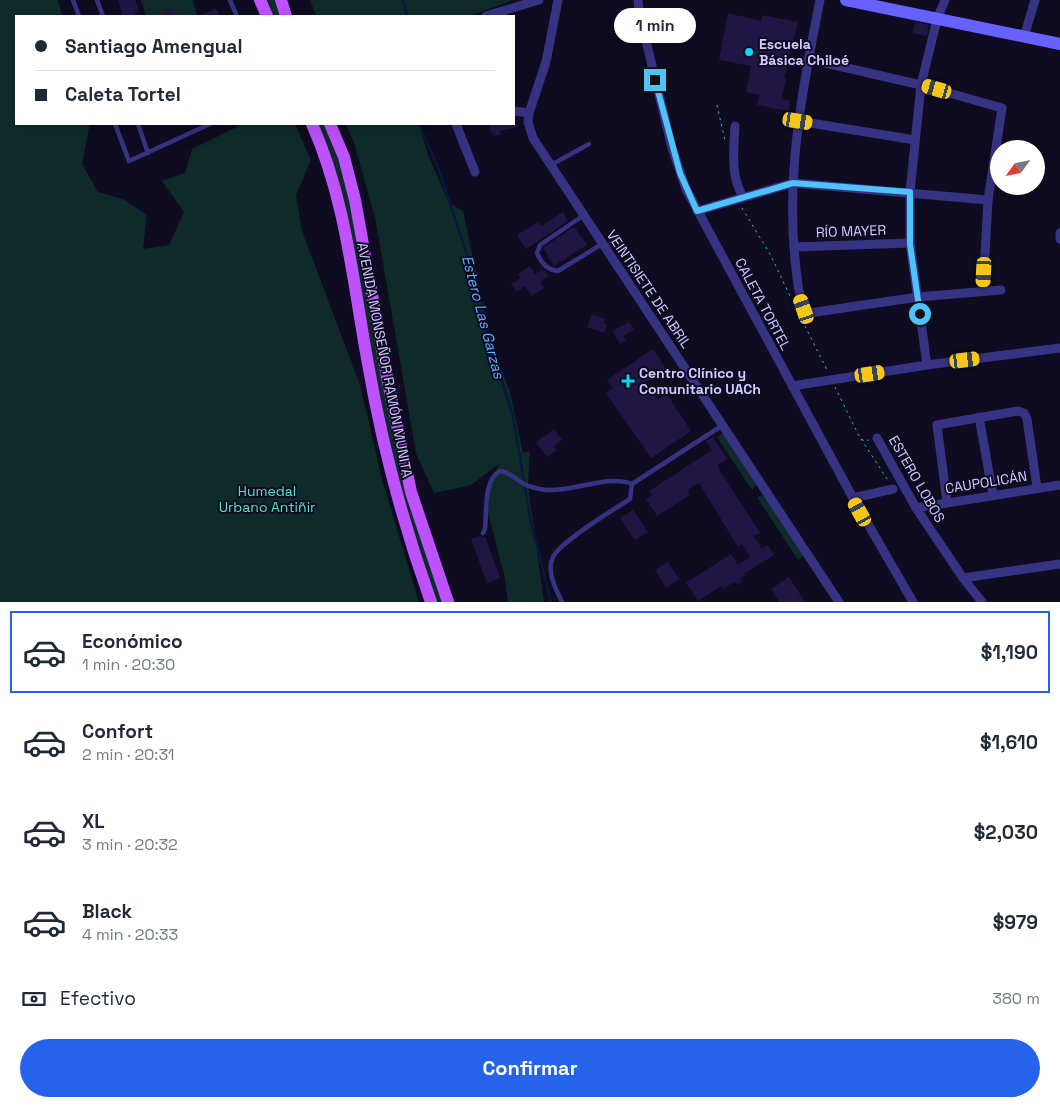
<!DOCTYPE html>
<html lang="es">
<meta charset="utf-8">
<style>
:root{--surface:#fff;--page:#f6f6f7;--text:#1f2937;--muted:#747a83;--line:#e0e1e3;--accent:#2563eb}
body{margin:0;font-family:"Space Grotesk",sans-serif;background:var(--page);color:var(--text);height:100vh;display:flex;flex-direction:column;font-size:19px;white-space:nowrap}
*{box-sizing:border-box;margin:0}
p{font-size:16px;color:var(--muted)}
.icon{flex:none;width:28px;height:28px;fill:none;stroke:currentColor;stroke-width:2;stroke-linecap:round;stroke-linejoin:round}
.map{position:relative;height:602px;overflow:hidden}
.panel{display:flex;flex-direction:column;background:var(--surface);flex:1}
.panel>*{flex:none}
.top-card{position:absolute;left:15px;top:15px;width:500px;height:110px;border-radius:0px;box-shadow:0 5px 20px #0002;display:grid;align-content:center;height:110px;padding:0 20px;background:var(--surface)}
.needle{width:32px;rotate:237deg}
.buttons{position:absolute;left:990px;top:140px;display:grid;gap:10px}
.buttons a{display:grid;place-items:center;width:55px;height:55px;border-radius:50%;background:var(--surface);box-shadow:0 5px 20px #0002;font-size:25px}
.end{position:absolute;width:22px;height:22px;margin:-11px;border:6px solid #4fc3f7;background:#111;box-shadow:0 0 0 2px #111}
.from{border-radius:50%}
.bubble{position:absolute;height:35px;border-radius:18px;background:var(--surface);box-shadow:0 5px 20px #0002;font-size:16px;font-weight:700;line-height:35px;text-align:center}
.car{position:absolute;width:15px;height:30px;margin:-15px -8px;border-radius:6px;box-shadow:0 0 4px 1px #0007;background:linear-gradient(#f5c518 24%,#345 0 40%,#f5c518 0 76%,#345 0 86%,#f5c518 0)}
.top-card b{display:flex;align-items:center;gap:18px;height:48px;font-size:19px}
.top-card b+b{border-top:1px solid var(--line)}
.top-card i{width:12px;height:12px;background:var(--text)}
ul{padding:9px 0 0;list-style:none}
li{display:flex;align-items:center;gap:15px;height:82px;margin:0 10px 8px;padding:0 10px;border:2px solid transparent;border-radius:0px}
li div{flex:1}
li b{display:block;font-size:19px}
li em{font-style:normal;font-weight:700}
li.selected{border-color:var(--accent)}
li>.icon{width:45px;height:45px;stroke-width:1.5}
.pay{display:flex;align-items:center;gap:12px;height:55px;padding:0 20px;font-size:19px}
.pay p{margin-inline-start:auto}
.button{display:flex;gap:10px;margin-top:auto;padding:10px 20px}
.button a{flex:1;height:58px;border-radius:30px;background:var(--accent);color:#fff;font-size:20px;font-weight:700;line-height:58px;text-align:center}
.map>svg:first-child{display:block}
.green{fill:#0e2b2a}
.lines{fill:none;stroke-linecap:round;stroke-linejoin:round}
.stream{stroke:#061a3f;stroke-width:2.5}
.building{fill:#1f1643}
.path{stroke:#26b8b0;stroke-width:1;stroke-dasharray:2.5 4;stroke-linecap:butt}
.lane{stroke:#373383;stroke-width:4.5}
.street{stroke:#373383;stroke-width:9}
.secondary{stroke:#6762ff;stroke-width:12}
.primary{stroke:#bf52ff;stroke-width:12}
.route{stroke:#4fc3f7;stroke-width:6}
.poi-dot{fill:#00dcf6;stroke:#0f0b21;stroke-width:2}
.labels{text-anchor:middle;stroke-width:4;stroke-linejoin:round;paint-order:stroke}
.poi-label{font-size:14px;font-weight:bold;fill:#d1cbff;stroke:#0f0b21;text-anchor:start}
.street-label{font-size:14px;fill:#d1cbff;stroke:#0f0b21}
.park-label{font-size:14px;fill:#4fe6c2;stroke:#0f0b21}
.water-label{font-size:15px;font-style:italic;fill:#59b1ff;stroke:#0f0b21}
</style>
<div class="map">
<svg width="1060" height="602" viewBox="0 0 1060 602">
<rect width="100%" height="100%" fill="#0f0b21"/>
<!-- green -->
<g class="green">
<polygon points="0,0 58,0 62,16 16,16 16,124 88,124 89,128 82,164 98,192 123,199 147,215 143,249 169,245 184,212 162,181 185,173 192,149 243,124 295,124 311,160 296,195 302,231 360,385 383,483 419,602 0,602"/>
<polygon points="141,0 193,0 197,16 146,16"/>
<polygon points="265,0 275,0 281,16 272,16"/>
<polygon points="310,0 513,0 470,16 316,16"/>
<polygon points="317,124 326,124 343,169 372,311 443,602 436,602 407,519"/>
<polygon points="346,124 419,124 428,155 449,203 463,211 490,339 510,392 523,453 530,451 528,485 544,602 508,602 505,578 485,501 499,464 471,485 434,493 416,453 375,217 354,143"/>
<polygon points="722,434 725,435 757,484 752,490 717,437"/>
<polygon points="765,495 805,555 798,560 757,497"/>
</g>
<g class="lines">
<!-- stream -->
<g class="stream">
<polyline points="403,0 407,16"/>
<polyline points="419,124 439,170 483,304 492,359 501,378 513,416 531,523 551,602"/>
</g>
</g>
<!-- building -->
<g class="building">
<polygon points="118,0 135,0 139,11 135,12 136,16 123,16"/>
<polygon points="167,7 182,16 162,16"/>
<polygon points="216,8 220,16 199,16"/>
<polygon points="728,13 761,21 762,15 798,22 784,78 786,78 782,99 790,101 789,111 757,105 759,95 746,92 751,66 719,60"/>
<polygon points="915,22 929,25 927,36 913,33"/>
<polygon points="488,124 517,124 518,127 500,131 501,135 494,136 490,131"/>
<polygon points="563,212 568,221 526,249 517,235 538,222 541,226"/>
<polygon points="572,228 575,228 587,245 554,266 543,248"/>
<polygon points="530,266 535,274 543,269 549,276 540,282 544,288 532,296 525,286 517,292 511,284 521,278 518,274"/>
<polygon points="592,314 605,319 604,323 607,324 604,333 587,327"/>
<polygon points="629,322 634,329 623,336 626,340 620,344 612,331"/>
<polygon points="653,349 666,369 646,382 658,399 666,393 691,431 651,458 606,393 613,388 607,380"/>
<polygon points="554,429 562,440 554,446 557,450 547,457 536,442"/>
<polygon points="713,437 727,459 718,465 719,469 760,533 754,536 762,549 768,545 774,555 744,574 745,575 740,579 742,582 737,585 734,582 723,589 721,586 698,601 686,583 731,554 738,565 750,557 742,544 738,547 699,483 687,490 690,495 657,516 646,499 652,495 649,491 712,450 706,441"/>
<polygon points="633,510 648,532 635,540 620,518"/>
<polygon points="480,536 485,537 500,578 487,583 471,539"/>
<polygon points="668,562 679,579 666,588 655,570"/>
<polygon points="789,577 805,602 779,602 771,589"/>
</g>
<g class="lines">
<!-- path -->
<g class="path">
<polyline points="717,105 725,141"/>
<polyline points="742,208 770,254 790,296"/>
<polyline points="802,320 827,370"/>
<polyline points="835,387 859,436 864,441 869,440"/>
<polyline points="861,439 889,482"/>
</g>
<!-- lane -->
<g class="lane">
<polyline points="73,0 79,16"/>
<polyline points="97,0 103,16"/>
<polyline points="230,0 237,16"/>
<polyline points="115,124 129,161 210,124"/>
<polyline points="138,124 148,153"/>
<polyline points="551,165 589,144"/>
<path d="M584 215 540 245 537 253C541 263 547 270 558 271L602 244"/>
<path d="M483 533 485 529C487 512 483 480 500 471 510 472 515 479 524 484 530 487 539 489 546 490 574 492 607 474 632 484"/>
<path d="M562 602C556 590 546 571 553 557 560 542 613 510 630 499L632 484 723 425"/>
</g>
<!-- street -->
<g class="street">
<polyline points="558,0 546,62 529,113 528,122 533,138 839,602"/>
<polyline points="638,0 639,12 672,148 686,189 853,498 913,602"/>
<path d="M820 0C803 85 786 172 795 259 797 277 798 295 805 311L809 313 918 297 1001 290"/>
<polyline points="486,16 539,0"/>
<polyline points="1024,37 1035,0"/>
<polyline points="808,59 921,85 1002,108 988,200 983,291"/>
<polyline points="514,111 529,113"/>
<polyline points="798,121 915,140"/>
<polyline points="456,124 475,172"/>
<path d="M735 126C734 150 730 175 743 197"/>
<polyline points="697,211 793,183 988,200"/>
<polyline points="1060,233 1060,239"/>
<polyline points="794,247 910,243"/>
<polyline points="927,365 910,243 910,192 921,85 937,19 945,0"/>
<polyline points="792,386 927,365 1060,348"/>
<polyline points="979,417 993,495"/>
<polyline points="877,438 916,508 963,578 982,602"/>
<polyline points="853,498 893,489"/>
<polyline points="947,502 937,425 1018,411 1024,413 1027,419 1037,488"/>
<polyline points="916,508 1060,485"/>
<polyline points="963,578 1060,564"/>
</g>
<!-- secondary -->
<polyline class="secondary" points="846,0 1060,44"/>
<!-- primary -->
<g class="primary">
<polyline points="260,0 267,16"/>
<polyline points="281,0 286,16"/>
<path d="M312 124C346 200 353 283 368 364 382 445 403 524 431 602"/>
<polyline points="330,124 344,157 355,200 387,377 411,492 448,602"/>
</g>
</g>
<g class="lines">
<!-- route -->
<polyline class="route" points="655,80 680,173 697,211 793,183 910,192 910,244 920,314"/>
</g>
<!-- markers -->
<g class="poi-dot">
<circle cx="749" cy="52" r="5"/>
<path d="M625.5 373.5h5v5h5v5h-5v5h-5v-5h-5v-5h5z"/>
</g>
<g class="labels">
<!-- poi labels -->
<g class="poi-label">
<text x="759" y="49">Escuela<tspan x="759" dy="16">Básica Chiloé</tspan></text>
<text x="639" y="378">Centro Clínico y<tspan x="639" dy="16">Comunitario UACh</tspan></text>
</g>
<!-- street labels -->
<g class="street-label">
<text transform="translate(851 231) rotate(-2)" y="5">RÍO MAYER</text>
<text transform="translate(649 289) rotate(56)" y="5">VEINTISIETE DE ABRIL</text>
<text transform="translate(763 304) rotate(62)" y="5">CALETA TORTEL</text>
<text transform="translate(385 360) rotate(79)" y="5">AVENIDA MONSEÑOR RAMÓN MUNITA</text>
<text transform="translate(917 479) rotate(60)" y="5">ESTERO LOBOS</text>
<text transform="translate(986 482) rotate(-9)" y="5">CAUPOLICÁN</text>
</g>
<!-- park labels -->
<g class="park-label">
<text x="267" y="496">Humedal<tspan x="267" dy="16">Urbano Antiñir</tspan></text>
</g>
<!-- water labels -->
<g class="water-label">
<text transform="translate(483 317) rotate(75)" y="5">Estero Las Garzas</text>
</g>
</g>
</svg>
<div class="buttons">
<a><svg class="needle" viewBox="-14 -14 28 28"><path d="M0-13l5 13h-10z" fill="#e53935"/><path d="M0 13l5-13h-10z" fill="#747a83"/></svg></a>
</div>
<i class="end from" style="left:920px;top:314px"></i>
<i class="end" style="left:655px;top:80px"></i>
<div class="bubble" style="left:614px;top:8px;width:82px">1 min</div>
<i class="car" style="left:937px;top:89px;rotate:286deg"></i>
<i class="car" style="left:798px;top:121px;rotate:99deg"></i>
<i class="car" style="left:984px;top:272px;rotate:183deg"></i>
<i class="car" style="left:804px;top:309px;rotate:341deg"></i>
<i class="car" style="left:965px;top:360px;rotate:83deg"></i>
<i class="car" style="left:870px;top:374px;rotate:81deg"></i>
<i class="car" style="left:860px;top:512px;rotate:331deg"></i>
<div class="top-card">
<b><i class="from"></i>Santiago Amengual</b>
<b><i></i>Caleta Tortel</b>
</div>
</div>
<section class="panel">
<ul>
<li class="selected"><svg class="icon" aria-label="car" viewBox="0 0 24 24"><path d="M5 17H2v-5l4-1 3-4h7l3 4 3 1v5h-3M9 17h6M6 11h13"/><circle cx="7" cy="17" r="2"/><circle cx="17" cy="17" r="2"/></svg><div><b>Económico</b><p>1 min · 20:30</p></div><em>$1,190</em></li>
<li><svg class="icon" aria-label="car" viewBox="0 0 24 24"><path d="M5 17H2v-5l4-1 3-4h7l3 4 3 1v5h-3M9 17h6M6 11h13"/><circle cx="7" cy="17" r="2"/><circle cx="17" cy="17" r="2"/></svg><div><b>Confort</b><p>2 min · 20:31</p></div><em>$1,610</em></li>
<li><svg class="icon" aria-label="car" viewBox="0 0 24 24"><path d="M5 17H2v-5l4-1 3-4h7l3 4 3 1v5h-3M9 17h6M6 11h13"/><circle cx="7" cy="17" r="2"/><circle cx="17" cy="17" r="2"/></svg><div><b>XL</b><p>3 min · 20:32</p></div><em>$2,030</em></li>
<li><svg class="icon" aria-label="car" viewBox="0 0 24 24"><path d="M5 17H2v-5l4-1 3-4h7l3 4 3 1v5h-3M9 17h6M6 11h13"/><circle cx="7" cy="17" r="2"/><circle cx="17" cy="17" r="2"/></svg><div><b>Black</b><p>4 min · 20:33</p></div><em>$979</em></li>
</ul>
<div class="pay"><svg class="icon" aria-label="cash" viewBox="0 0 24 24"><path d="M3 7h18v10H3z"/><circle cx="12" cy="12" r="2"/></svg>Efectivo<p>380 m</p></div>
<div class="button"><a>Confirmar</a></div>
</section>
